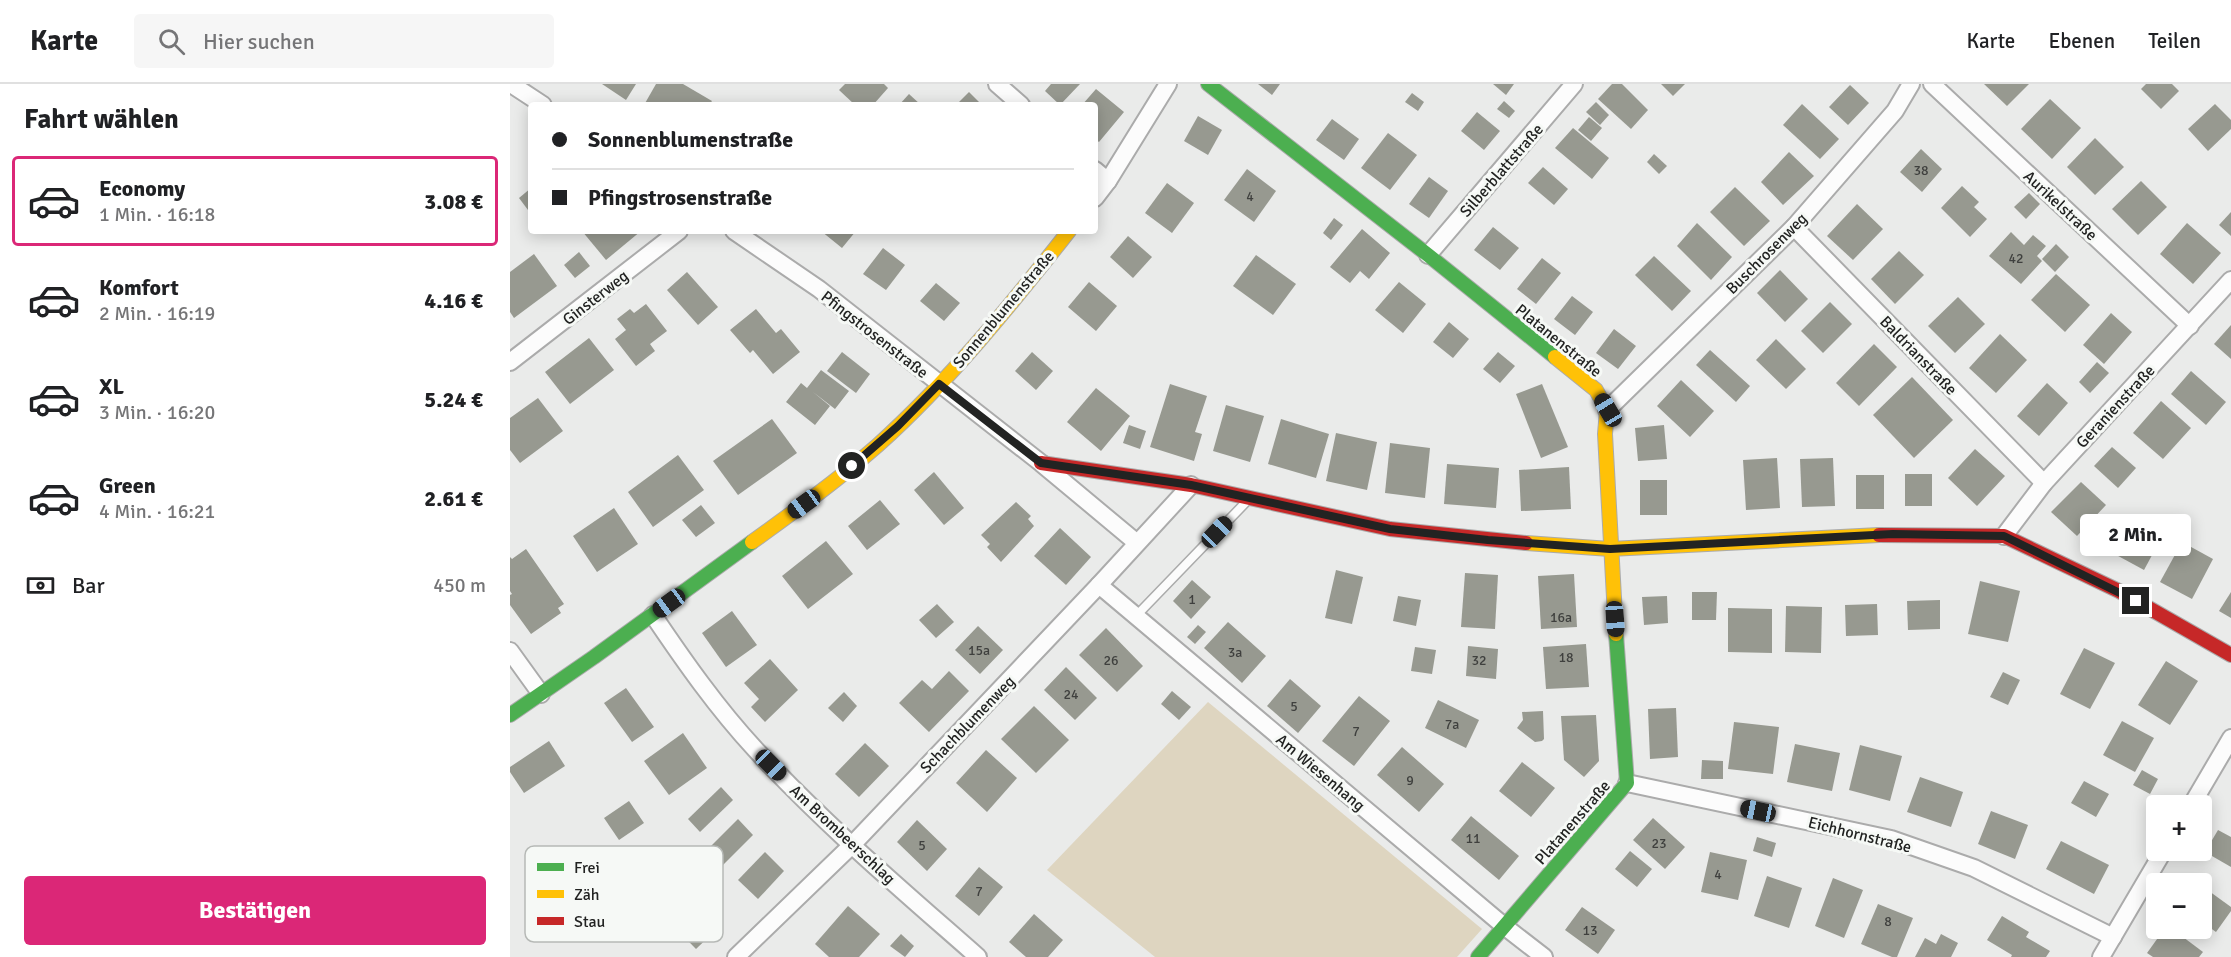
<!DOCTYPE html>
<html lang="de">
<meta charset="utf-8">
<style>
:root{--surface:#fff;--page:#f6f6f6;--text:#202124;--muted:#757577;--line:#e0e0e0;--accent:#db2777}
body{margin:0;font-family:Signika,sans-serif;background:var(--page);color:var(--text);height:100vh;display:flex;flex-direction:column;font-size:22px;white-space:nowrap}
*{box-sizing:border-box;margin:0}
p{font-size:20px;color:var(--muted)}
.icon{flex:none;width:33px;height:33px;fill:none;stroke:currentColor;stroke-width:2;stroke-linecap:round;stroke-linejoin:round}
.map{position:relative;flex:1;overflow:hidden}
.panel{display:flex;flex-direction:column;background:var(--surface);width:510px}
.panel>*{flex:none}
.banner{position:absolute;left:18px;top:18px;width:570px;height:132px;border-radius:6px;box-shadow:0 3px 15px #0003;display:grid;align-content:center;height:132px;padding:0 24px;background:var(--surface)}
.fabs{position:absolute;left:1636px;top:711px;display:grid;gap:12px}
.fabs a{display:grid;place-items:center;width:66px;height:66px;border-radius:6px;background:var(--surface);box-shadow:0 3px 15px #0003;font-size:30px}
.end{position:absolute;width:27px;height:27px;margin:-14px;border:8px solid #222322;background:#fff;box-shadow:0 0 0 3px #fff}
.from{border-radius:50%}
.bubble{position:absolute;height:42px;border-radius:6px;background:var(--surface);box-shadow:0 3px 15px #0003;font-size:20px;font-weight:700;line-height:42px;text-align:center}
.car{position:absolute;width:18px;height:36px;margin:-18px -9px;border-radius:8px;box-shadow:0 0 4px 2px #0007;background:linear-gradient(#222 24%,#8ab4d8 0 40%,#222 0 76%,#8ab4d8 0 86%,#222 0)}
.banner b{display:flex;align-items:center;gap:21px;height:57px;font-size:22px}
.banner b+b{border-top:2px solid var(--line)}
.banner i{width:15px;height:15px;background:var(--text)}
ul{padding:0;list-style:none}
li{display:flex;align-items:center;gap:18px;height:90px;margin:0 12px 9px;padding:0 12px;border:3px solid transparent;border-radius:6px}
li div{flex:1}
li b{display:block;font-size:22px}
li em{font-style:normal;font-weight:700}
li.selected{border-color:var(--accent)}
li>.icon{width:54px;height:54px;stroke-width:1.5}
h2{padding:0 24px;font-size:27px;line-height:72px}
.pay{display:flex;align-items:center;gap:15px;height:66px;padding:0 24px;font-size:22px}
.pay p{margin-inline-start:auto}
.primary-button{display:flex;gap:12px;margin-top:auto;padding:12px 24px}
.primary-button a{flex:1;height:69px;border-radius:6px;background:var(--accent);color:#fff;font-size:24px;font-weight:700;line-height:69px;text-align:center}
header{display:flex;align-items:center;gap:36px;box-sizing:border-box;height:84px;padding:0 30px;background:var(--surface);border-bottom:2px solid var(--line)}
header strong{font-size:28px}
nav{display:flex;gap:33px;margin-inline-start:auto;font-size:21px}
.search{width:420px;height:54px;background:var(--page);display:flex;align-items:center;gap:15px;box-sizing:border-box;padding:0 21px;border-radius:6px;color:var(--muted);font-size:22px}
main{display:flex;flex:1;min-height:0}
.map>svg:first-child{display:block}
.green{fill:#ded5c0}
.building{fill:#979990}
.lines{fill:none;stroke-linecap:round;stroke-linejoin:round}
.lane-casing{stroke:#ababab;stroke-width:11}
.street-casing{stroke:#ababab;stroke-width:20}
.fast-casing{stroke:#ababab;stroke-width:16}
.slow-casing{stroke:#ababab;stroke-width:16}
.jam-casing{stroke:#ababab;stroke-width:16}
.lane{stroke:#fcfcfc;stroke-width:8}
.street{stroke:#fcfcfc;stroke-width:16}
.fast{stroke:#4caf50;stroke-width:14}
.slow{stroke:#ffc107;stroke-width:14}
.jam{stroke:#c62828;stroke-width:14}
.route{stroke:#222322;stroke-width:8}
.labels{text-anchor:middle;stroke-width:6;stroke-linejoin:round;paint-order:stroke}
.number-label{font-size:14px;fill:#3f403e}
.street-label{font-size:16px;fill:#222322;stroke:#f6f9f6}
.key{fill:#f6f9f6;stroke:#b6b9b6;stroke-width:1.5}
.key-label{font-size:16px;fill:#222322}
</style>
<header>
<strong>Karte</strong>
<div class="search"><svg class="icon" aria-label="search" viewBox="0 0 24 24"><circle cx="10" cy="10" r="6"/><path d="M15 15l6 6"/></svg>Hier suchen</div>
<nav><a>Karte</a><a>Ebenen</a><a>Teilen</a></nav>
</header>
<main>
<section class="panel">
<h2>Fahrt wählen</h2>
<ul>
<li class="selected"><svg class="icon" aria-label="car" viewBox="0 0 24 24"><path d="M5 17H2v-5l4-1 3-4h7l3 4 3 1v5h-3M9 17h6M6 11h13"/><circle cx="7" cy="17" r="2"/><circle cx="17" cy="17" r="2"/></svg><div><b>Economy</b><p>1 Min. · 16:18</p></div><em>3.08 €</em></li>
<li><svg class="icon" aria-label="car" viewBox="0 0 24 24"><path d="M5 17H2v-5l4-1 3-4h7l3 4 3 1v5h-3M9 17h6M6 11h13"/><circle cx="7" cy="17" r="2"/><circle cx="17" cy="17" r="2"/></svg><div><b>Komfort</b><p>2 Min. · 16:19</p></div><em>4.16 €</em></li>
<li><svg class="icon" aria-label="car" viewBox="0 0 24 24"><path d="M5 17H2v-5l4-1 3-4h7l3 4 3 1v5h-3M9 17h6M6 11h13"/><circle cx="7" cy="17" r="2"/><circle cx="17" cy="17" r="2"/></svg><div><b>XL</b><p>3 Min. · 16:20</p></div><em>5.24 €</em></li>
<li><svg class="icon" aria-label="car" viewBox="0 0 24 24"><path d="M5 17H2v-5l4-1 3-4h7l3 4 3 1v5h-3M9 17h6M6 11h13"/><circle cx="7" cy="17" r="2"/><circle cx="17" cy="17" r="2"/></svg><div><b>Green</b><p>4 Min. · 16:21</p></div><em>2.61 €</em></li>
</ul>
<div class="pay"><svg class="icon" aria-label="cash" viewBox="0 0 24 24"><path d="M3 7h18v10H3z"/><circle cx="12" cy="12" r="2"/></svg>Bar<p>450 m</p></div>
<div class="primary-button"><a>Bestätigen</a></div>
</section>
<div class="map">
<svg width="1721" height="873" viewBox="0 0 1721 873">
<rect width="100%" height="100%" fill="#eaebea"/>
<!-- green -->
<polygon class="green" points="698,618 972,845 947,873 645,873 537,786"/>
<!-- building -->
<g class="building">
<polygon points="92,0 126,0 116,16"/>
<polygon points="146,0 173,0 202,17 199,21 134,21"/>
<polygon points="335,0 374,0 378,4 363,21 345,21 329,6"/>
<polygon points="541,0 570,0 550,21 535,7"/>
<polygon points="748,0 770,0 762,11"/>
<polygon points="983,0 1004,0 996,11"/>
<polygon points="1102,0 1112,0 1138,26 1121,45 1088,15"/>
<polygon points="1151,0 1175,0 1163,12"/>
<polygon points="1474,0 1519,0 1497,22"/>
<polygon points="1636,0 1662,0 1669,7 1651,25 1631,5"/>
<polygon points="1340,1 1359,19 1338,41 1319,23"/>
<polygon points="586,5 614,28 589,58 585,55 585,21 572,21"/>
<polygon points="459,8 472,21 446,21"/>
<polygon points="902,9 914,18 908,27 895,18"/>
<polygon points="399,10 411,21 389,21"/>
<polygon points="1540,15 1571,44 1542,75 1511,45"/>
<polygon points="994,17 1005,27 999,34 987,25"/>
<polygon points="1086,18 1099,31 1090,41 1076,28"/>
<polygon points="1292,20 1329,55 1310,75 1273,41"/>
<polygon points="1705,20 1721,36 1721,45 1698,67 1678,45"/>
<polygon points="967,28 990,47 974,66 951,47"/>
<polygon points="688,32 712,46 698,71 674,57"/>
<polygon points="1079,33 1092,44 1081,57 1068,46"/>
<polygon points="822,35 849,55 834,76 806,56"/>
<polygon points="1063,44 1099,74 1082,95 1045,64"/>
<polygon points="878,49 907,71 880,106 851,84"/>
<polygon points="1585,54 1614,83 1585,111 1557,83"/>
<polygon points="1411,65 1432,85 1412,108 1390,88"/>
<polygon points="1279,68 1304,92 1273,121 1251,98"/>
<polygon points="1144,70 1157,82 1149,90 1137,78"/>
<polygon points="1033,83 1058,105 1044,121 1018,99"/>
<polygon points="737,85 766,107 744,138 714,116"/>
<polygon points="919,93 938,107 919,134 899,120"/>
<polygon points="1631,97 1657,123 1628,151 1602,125"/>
<polygon points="657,99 684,119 662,149 635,129"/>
<polygon points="1452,102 1469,118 1464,123 1477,135 1460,153 1431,124"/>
<polygon points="1225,103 1260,137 1234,162 1200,128"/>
<polygon points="21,104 21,130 9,114"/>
<polygon points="1519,109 1530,120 1516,135 1504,123"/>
<polygon points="1347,120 1373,145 1343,176 1317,152"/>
<polygon points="1721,128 1721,152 1709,141"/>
<polygon points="824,134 833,141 821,156 813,149"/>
<polygon points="1187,139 1222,173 1201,196 1167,162"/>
<polygon points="1677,139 1711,169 1683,200 1650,170"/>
<polygon points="983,143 1009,164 990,186 964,166"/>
<polygon points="852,145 880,169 859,195 850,187 840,199 820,183"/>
<polygon points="72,147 131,147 96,176"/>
<polygon points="311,147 346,147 332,164"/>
<polygon points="1501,148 1514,161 1523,151 1536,162 1527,172 1532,177 1511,200 1479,172"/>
<polygon points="618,152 642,173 623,194 600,173"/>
<polygon points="1546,160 1559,173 1545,188 1532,175"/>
<polygon points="373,164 395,181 376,206 353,190"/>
<polygon points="1389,167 1414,191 1385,220 1361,195"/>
<polygon points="69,168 80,182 65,194 54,181"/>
<polygon points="24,170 47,202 4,234 0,228 0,188"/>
<polygon points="746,171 786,200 763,231 723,202"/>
<polygon points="1144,172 1181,207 1162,227 1125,191"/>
<polygon points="1032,174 1051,189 1026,220 1007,205"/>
<polygon points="1270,186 1298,215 1275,238 1247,209"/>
<polygon points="177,188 208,223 188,241 157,206"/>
<polygon points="1546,190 1580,221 1555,248 1521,216"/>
<polygon points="579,198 607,222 586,247 558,223"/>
<polygon points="889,198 916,220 893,249 865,226"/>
<polygon points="426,199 450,219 434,237 410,217"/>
<polygon points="1062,212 1083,228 1065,251 1044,235"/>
<polygon points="1448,213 1475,240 1445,269 1418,242"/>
<polygon points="1320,218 1342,240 1313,269 1291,247"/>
<polygon points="136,220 157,247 140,260 145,267 126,282 105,255 116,246 107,235 120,225 124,229"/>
<polygon points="246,225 266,249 271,245 290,268 263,290 243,266 240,269 220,246"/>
<polygon points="1601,229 1622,248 1594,280 1573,261"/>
<polygon points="939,238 959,255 943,274 923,258"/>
<polygon points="1721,241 1721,275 1704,260"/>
<polygon points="1104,245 1126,262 1108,285 1086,269"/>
<polygon points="1490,250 1517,276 1486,309 1459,284"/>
<polygon points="79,254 104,286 60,320 35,288"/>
<polygon points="1266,255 1296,285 1276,305 1246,276"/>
<polygon points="1364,260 1387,283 1349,322 1326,299"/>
<polygon points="1200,266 1240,302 1226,318 1186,281"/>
<polygon points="332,268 360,290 346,309 317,287"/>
<polygon points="522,268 543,287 526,306 505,287"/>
<polygon points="988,268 1005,282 990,299 973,285"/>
<polygon points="1587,278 1599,289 1580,309 1569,298"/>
<polygon points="311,286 339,307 325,325 303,308 320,322 305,341 276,318 291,299 297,304"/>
<polygon points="1681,287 1716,318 1696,341 1661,310"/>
<polygon points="1402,293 1443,336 1404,374 1363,331"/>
<polygon points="1171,296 1204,327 1180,353 1147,322"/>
<polygon points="1537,299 1558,319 1529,352 1507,332"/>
<polygon points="660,300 697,312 685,348 692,350 684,377 640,363"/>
<polygon points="1032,300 1058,363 1031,374 1006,310"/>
<polygon points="586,304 620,332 591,367 557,338"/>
<polygon points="28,314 53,347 10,379 0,366 0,334"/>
<polygon points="1651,317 1681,344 1653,375 1623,349"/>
<polygon points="716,321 754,332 740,378 703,367"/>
<polygon points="262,335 287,369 228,411 203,377"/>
<polygon points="771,335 819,350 806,394 758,380"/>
<polygon points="619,341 636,347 630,365 613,359"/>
<polygon points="1154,341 1157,375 1128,377 1125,344"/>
<polygon points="826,349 867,358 857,406 816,397"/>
<polygon points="880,359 920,364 915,414 875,409"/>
<polygon points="1602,363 1626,384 1608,404 1584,382"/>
<polygon points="1465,365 1495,392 1467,422 1438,394"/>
<polygon points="168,371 194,406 143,443 118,408"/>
<polygon points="1267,374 1270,424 1236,426 1233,376"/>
<polygon points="1323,374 1325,422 1292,423 1290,375"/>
<polygon points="937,380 989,384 986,424 934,420"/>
<polygon points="1059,383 1061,425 1011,427 1009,386"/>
<polygon points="424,388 454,424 434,441 404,406"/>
<rect x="1395" y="390" width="27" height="32"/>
<rect x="1346" y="391" width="28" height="34"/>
<rect x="1130" y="396" width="27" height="35"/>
<polygon points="1571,398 1596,421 1567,452 1541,428"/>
<polygon points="370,416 390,440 357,466 338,442"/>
<polygon points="506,418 521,432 518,435 524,442 491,478 477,463 480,460 471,451"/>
<polygon points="191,421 205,439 186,453 172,436"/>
<polygon points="104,424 128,460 87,488 63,452"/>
<polygon points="1619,430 1654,449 1634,486 1599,467"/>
<polygon points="550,444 581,473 556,501 524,472"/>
<polygon points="316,457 343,490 298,525 272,492"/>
<polygon points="1672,458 1703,475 1682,515 1650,498"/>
<polygon points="16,465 54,520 48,524 51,529 21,550 0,521 0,511 2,510 0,507 0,473 2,475"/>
<polygon points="826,486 853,493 842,540 815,534"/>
<polygon points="955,489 988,491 985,545 951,543"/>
<polygon points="1064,490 1067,543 1031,545 1028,492"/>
<polygon points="682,496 701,513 681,535 663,517"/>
<polygon points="1470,497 1510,507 1498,558 1458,550"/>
<polygon points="1182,508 1207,508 1206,536 1182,536"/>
<polygon points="1721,508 1721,534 1709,527"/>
<polygon points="888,512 911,516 906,542 883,537"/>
<polygon points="1157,512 1158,539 1134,541 1132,513"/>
<polygon points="1430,516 1430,545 1398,546 1397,517"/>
<polygon points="427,520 444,538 426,554 409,536"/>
<polygon points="1367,520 1368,551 1336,552 1335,521"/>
<polygon points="1276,522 1312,523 1311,569 1275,568"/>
<polygon points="1218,524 1262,525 1262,569 1218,568"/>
<polygon points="222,527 247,561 216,583 192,549"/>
<polygon points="718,538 756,572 732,599 694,564"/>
<polygon points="688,541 696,548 685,560 677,553"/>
<polygon points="468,542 493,566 470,590 445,566"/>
<polygon points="596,544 633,582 607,608 569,571"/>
<polygon points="1076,560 1079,603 1036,605 1033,563"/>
<polygon points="958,562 988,565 986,595 956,592"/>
<polygon points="905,563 926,566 922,590 901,587"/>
<polygon points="1574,564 1605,579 1580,625 1550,610"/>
<polygon points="260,575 288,606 255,638 241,623 249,615 234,599"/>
<polygon points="1656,577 1688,597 1660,641 1628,621"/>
<polygon points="556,583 587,614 565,636 534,606"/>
<polygon points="439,587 459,607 419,648 389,619 412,596 422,605"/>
<polygon points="1493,588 1510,596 1498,621 1480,613"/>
<polygon points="780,595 811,622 788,649 757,622"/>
<polygon points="116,604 144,643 122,658 94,619"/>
<polygon points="662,607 681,623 669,636 651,620"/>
<polygon points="334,608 347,622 333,638 318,624"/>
<polygon points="849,612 880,637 844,682 812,657"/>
<polygon points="928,616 969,636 956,664 915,644"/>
<polygon points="524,622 559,656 526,689 491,655"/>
<polygon points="1166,624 1168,673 1140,675 1138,625"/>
<polygon points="1033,627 1034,655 1032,657 1025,658 1007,644 1013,636 1012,628"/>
<polygon points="1086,631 1089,677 1074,693 1054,676 1051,632"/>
<polygon points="1612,637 1644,654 1625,688 1593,671"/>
<polygon points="1224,638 1269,643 1263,690 1218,685"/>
<polygon points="173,649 197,684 159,711 134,677"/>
<polygon points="39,657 55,682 14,709 0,688 0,683"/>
<polygon points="355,659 379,682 349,713 325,690"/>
<polygon points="1285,660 1330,669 1322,707 1277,698"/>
<polygon points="1350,661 1392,672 1380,717 1339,706"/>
<polygon points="892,663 934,700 909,728 867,691"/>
<polygon points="476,666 507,694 477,728 446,699"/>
<polygon points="1192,676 1213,677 1213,695 1191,695"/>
<polygon points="1012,678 1045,704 1021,733 989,707"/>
<polygon points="1632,686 1648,695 1640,710 1623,701"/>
<polygon points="1410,693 1453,708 1441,743 1397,728"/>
<polygon points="1574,697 1599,710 1586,733 1561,719"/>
<polygon points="211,703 223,716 190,748 178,735"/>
<polygon points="119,717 134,739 109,756 94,734"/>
<polygon points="1481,727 1518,741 1505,775 1468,760"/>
<polygon points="961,732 1009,772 989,796 941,756"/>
<polygon points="1143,734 1175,763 1155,785 1123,756"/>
<polygon points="228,735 243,751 211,783 196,767"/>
<polygon points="407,736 437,765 417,787 387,758"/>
<polygon points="1708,746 1721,753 1721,783 1695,768"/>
<polygon points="1247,753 1266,759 1262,773 1243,767"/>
<polygon points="1551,757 1599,781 1584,810 1536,785"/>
<polygon points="1120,767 1142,785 1127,803 1105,785"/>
<polygon points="255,768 274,787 248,815 228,796"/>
<polygon points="1200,768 1237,776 1228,816 1191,808"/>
<polygon points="469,783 493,803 469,832 445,812"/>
<polygon points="1257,792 1292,804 1279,844 1244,832"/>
<polygon points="161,794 209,843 186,865 138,816"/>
<polygon points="1323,794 1353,806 1334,854 1305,842"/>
<polygon points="1692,802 1721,823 1721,827 1706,848 1692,838"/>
<polygon points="1368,820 1403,834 1387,873 1382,873 1351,860"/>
<polygon points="338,822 370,850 349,873 319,873 305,860"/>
<polygon points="1072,823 1105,846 1088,870 1055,846"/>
<polygon points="524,830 553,856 538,873 516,873 499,858"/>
<polygon points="1492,832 1519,848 1516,853 1540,867 1536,873 1501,873 1502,871 1477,856"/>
<polygon points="1655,844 1661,844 1693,868 1689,873 1643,873 1637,869"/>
<polygon points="391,850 404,862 395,873 380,862"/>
<polygon points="1431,850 1448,859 1441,873 1405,873 1415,854 1426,860"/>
</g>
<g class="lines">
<!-- lane casing -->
<g class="lane-casing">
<polyline id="lane" points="626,532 738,416"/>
</g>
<!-- street casing -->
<g class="street-casing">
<g id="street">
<polyline points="1,0 33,21"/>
<polyline points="487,0 511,21"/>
<polyline points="1422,0 1680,242"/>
<polyline points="585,86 598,97"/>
<polyline points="585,114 598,97 658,0"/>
<polyline points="1284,143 1534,399"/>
<polyline points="224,147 309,205 531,379 627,459"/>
<polyline points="918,171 1064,0"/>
<polyline points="0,278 169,147"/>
<polyline points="1097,326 1284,143 1385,27 1401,0"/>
<polyline points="1494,452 1534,399 1721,196"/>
<polyline points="589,501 994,842 1034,873"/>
<path d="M143 531C174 577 207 624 245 665 314 740 392 806 468 873"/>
<polyline points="0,567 31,610"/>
<polyline points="1117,699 1381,755 1464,784 1603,853"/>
<polyline points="1681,722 1721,654"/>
<polyline points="226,873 342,761 589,501 681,401"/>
<polyline points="1591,873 1654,766"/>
</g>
</g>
<!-- fast casing -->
<g class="fast-casing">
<g id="fast">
<polyline points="698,0 918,171 1045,273"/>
<polyline points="0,631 84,573 242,458"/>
<polyline points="968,873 1117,699 1106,550"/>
</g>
</g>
<!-- slow casing -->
<g class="slow-casing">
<g id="slow">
<polyline points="1045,273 1086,306 1097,326 1095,350 1106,550"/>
<path d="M242 458C285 427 328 396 368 361 439 297 500 222 559 147"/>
<polyline points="1016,459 1100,465 1369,451"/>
</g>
</g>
<!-- jam casing -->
<g class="jam-casing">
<g id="jam">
<polyline points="531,379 681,401 880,445 1016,459"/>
<polyline points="1369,451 1494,452 1609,507 1721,571"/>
</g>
</g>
<!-- lane -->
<use href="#lane" class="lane"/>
<!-- street -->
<use href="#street" class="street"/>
<!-- fast -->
<use href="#fast" class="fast"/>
<!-- slow -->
<use href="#slow" class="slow"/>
<!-- jam -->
<use href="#jam" class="jam"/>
</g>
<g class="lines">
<!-- route -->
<polyline class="route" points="342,382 388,342 429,300 531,379 681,401 880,445 978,456 1100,465 1383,450 1494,452 1626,517"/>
</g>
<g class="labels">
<!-- number labels -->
<g class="number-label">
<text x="1411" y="91">38</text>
<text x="740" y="117">4</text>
<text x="1506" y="179">42</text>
<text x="682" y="520">1</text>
<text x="1051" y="538">16a</text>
<text x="469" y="571">15a</text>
<text x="725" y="573">3a</text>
<text x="1056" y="578">18</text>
<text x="601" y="581">26</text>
<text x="969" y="581">32</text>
<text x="561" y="615">24</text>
<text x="784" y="627">5</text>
<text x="942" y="645">7a</text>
<text x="846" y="652">7</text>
<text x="900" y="701">9</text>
<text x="963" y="759">11</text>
<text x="1149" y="764">23</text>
<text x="412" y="766">5</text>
<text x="1208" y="795">4</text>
<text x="469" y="812">7</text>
<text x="1378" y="842">8</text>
<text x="1080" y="851">13</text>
</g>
<!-- street labels -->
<g class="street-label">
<text transform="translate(991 86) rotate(-49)" y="6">Silberblattstraße</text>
<text transform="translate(1551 121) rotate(43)" y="6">Aurikelstraße</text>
<text transform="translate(1256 169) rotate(-45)" y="6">Buschrosenweg</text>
<text transform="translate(85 213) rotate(-38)" y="6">Ginsterweg</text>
<text transform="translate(493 225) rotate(-50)" y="6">Sonnenblumenstraße</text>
<text transform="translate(365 250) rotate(38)" y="6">Pfingstrosenstraße</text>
<text transform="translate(1049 256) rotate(39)" y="6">Platanenstraße</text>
<text transform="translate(1409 271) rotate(46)" y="6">Baldrianstraße</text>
<text transform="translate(1605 322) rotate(-47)" y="6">Geranienstraße</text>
<text transform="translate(457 640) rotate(-46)" y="6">Schachblumenweg</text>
<text transform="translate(811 688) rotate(40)" y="6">Am Wiesenhang</text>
<text transform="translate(1062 738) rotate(-49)" y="6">Platanenstraße</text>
<text transform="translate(333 750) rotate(43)" y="6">Am Brombeerschlag</text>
<text transform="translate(1350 750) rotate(14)" y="6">Eichhornstraße</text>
</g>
</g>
<!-- legend -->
<rect x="15" y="762" width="198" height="96" rx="9" class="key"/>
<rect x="27" y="779" width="27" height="8" fill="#4caf50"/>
<rect x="27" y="806" width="27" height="8" fill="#ffc107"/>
<rect x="27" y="833" width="27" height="8" fill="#c62828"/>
<g class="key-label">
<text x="64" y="789">Frei</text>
<text x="64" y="816">Zäh</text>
<text x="64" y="843">Stau</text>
</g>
</svg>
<div class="fabs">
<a>+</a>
<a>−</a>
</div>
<i class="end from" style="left:342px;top:382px"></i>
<i class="end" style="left:1626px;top:517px"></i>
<div class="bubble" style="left:1570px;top:430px;width:111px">2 Min.</div>
<i class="car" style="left:1098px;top:326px;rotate:329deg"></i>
<i class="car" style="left:294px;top:420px;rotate:234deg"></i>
<i class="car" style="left:707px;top:448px;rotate:44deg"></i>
<i class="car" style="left:159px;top:519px;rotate:234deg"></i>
<i class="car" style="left:1105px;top:535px;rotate:176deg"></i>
<i class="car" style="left:261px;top:681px;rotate:135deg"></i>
<i class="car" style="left:1248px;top:727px;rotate:282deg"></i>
<div class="banner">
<b><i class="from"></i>Sonnenblumenstraße</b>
<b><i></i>Pfingstrosenstraße</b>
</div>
</div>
</main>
